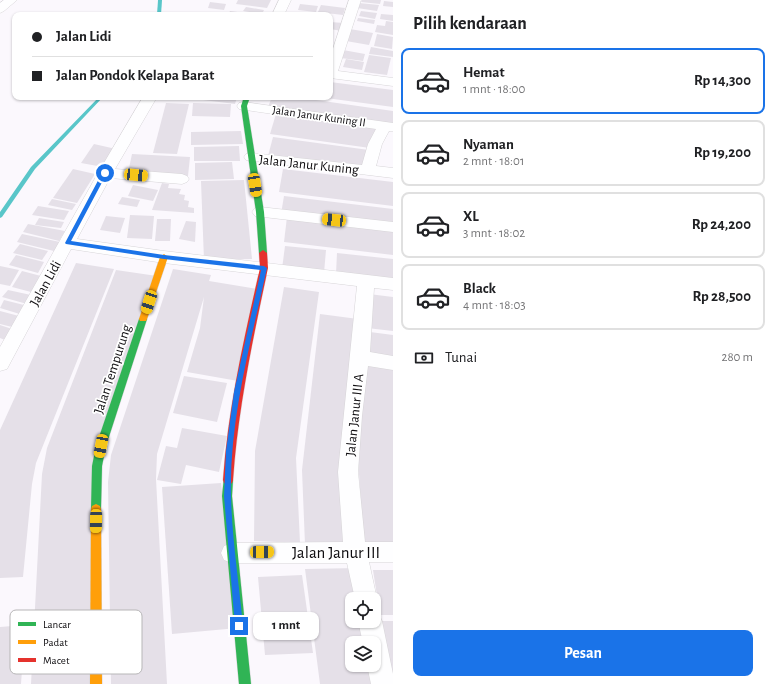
<!DOCTYPE html>
<html lang="id">
<meta charset="utf-8">
<style>
:root{--surface:#fff;--page:#f6f6f6;--text:#202124;--muted:#757577;--line:#e0e0e0;--accent:#1a73e8}
body{margin:0;font-family:"Alegreya Sans",sans-serif;background:var(--page);color:var(--text);height:100vh;display:flex;flex-direction:column;font-size:15px;white-space:nowrap}
*{box-sizing:border-box;margin:0}
p{font-size:13px;color:var(--muted)}
.icon{flex:none;width:22px;height:22px;fill:none;stroke:currentColor;stroke-width:2;stroke-linecap:round;stroke-linejoin:round}
.map{position:relative;flex:1;overflow:hidden}
.sheet{display:flex;flex-direction:column;background:var(--surface);width:380px}
.sheet>*{flex:none}
.banner{position:absolute;left:12px;top:12px;width:321px;height:88px;border-radius:8px;box-shadow:0 1px 3px #0004;display:grid;align-content:center;height:88px;padding:0 20px;background:var(--surface)}
.tools{position:absolute;left:345px;top:592px;display:grid;gap:8px}
.tools a{display:grid;place-items:center;width:36px;height:36px;border-radius:8px;background:var(--surface);box-shadow:0 1px 3px #0004;font-size:20px}
.end{position:absolute;width:18px;height:18px;margin:-9px;border:5px solid #1a73e8;background:#fff;box-shadow:0 0 0 2px #fff}
.from{border-radius:50%}
.bubble{position:absolute;height:28px;border-radius:8px;background:var(--surface);box-shadow:0 1px 3px #0004;font-size:13px;font-weight:600;line-height:28px;text-align:center}
.car{position:absolute;width:12px;height:24px;margin:-12px -6px;border-radius:5px;box-shadow:0 0 3px 1px #0007;background:linear-gradient(#f5c518 24%,#345 0 40%,#f5c518 0 76%,#345 0 86%,#f5c518 0)}
.banner b{display:flex;align-items:center;gap:14px;height:38px;font-size:15px}
.banner b+b{border-top:1px solid var(--line)}
.banner i{width:10px;height:10px;background:var(--text)}
ul{padding:0;list-style:none}
li{display:flex;align-items:center;gap:12px;height:66px;margin:0 8px 6px;padding:0 12px;border:2px solid var(--line);border-radius:8px}
li div{flex:1}
li b{display:block;font-size:15px}
li em{font-style:normal;font-weight:600}
li.current{border-color:var(--accent)}
li>.icon{width:36px;height:36px;stroke-width:1.5}
h2{padding:0 20px;font-size:18px;line-height:48px}
.pay{display:flex;align-items:center;gap:10px;height:44px;padding:0 20px;font-size:15px}
.pay p{margin-inline-start:auto}
.button{display:flex;gap:8px;margin-top:auto;padding:8px 20px}
.button a{flex:1;height:46px;border-radius:8px;background:var(--accent);color:#fff;font-size:16px;font-weight:600;line-height:46px;text-align:center}
main{display:flex;flex:1;min-height:0}
.map>svg:first-child{display:block}
.lines{fill:none;stroke-linecap:round;stroke-linejoin:round}
.stream{fill:#59c6c9;fill-rule:evenodd}
.building{fill:#e5e0e8}
.street-casing{stroke:#d7d5d8;stroke-width:1}
.fast-casing{stroke:#d7d5d8;stroke-width:1}
.slow-casing{stroke:#d7d5d8;stroke-width:1}
.jam-casing{stroke:#d7d5d8;stroke-width:1}
.street{fill:#fefeff;fill-rule:evenodd}
.fast{fill:#30b455;fill-rule:evenodd}
.slow{fill:#ff9f0a;fill-rule:evenodd}
.jam{fill:#e5322d;fill-rule:evenodd}
.route{fill:#1a73e8}
.labels{text-anchor:middle;stroke-width:3.5;stroke-linejoin:round;paint-order:stroke}
.far-street-label{font-size:12px;fill:#0f0d10;stroke:#fff}
.street-label{font-size:14px;fill:#0f0d10;stroke:#fff}
.near-street-label{font-size:17px;fill:#0f0d10;stroke:#fff}
.key{fill:#fff;stroke:#b7b6b7;stroke-width:1}
.key-label{font-size:11px;fill:#0f0d10}
</style>
<main>
<div class="map">
<svg width="393" height="684" viewBox="0 0 393 684">
<rect width="100%" height="100%" fill="#fbf8fd"/>
<g class="lines">
<!-- stream -->
<g class="stream">
<polygon points="158,0 162,0 161,15 157,15"/>
<polygon points="99,97 103,97 35,169 2,217 0,218 0,212 31,167"/>
</g>
</g>
<!-- building -->
<g class="building">
<polygon points="238,0 271,0 267,8 236,4"/>
<polygon points="362,0 381,0 380,4 361,2"/>
<polygon points="384,1 393,2 393,7 383,6"/>
<polygon points="210,2 226,4 224,10 208,8"/>
<polygon points="359,3 379,5 377,11 357,8"/>
<polygon points="300,4 318,6 316,12 298,10"/>
<polygon points="321,5 345,8 343,15 318,12"/>
<polygon points="246,7 264,10 262,14 243,11"/>
<polygon points="230,11 253,14 253,15 228,15"/>
<polygon points="361,11 377,13 375,19 359,16"/>
<polygon points="381,14 393,15 393,21 380,19"/>
<polygon points="358,18 375,20 374,24 357,21"/>
<polygon points="386,21 393,22 393,35 375,32 377,25 385,26"/>
<polygon points="330,22 344,23 342,31 330,29"/>
<polygon points="350,29 373,33 369,45 346,41"/>
<polygon points="377,34 393,37 392,49 374,46"/>
<polygon points="371,47 393,51 393,57 369,54"/>
<polygon points="343,50 365,54 363,61 341,58"/>
<polygon points="369,55 391,58 387,75 364,72"/>
<polygon points="346,59 364,62 362,70 343,67"/>
<polygon points="330,82 393,90 393,107 326,98 330,97"/>
<polygon points="205,97 237,97 235,104 203,100"/>
<polygon points="272,97 295,97 393,111 393,125 268,107"/>
<polygon points="166,103 189,104 177,154 153,153"/>
<polygon points="193,103 231,104 230,117 192,116"/>
<polygon points="276,114 378,128 370,148 270,134"/>
<polygon points="241,131 243,144 191,145 191,132"/>
<polygon points="273,137 369,150 366,169 268,156"/>
<polygon points="94,144 116,149 103,167 81,163"/>
<polygon points="239,146 240,161 194,161 194,147"/>
<polygon points="132,154 190,157 188,176 128,173"/>
<polygon points="232,162 234,179 195,180 195,163"/>
<polygon points="73,169 95,174 77,203 53,198"/>
<polygon points="283,169 393,182 393,206 279,192"/>
<polygon points="244,180 252,259 204,260 201,181"/>
<polygon points="162,183 169,184 168,188 181,189 179,194 185,195 184,200 189,201 188,207 194,208 194,213 152,210"/>
<polygon points="133,185 158,190 153,201 128,196"/>
<polygon points="284,196 393,209 393,226 281,214"/>
<polygon points="122,197 140,200 137,207 118,204"/>
<polygon points="52,199 76,204 72,210 48,205"/>
<polygon points="38,206 69,211 64,220 32,215"/>
<polygon points="130,215 154,216 152,239 127,238"/>
<polygon points="106,216 125,218 120,233 100,230"/>
<polygon points="287,217 393,229 393,255 284,242"/>
<polygon points="39,218 64,222 61,228 35,225"/>
<polygon points="157,219 171,219 170,241 155,241"/>
<polygon points="186,221 196,222 195,242 179,239"/>
<polygon points="28,224 65,231 59,241 23,232"/>
<polygon points="22,234 60,242 54,251 17,242"/>
<polygon points="20,244 48,251 42,260 13,253"/>
<polygon points="285,246 326,250 324,273 282,269"/>
<polygon points="337,253 393,259 393,280 336,274"/>
<polygon points="16,255 44,262 38,273 9,265"/>
<polygon points="76,263 114,269 36,463 32,484 23,577 0,578 0,430"/>
<polygon points="0,266 19,270 10,286 0,284"/>
<polygon points="173,269 211,275 209,281 258,289 238,381 187,372 200,328 204,297 157,454 156,479 167,684 111,684 108,482 111,455"/>
<polygon points="116,270 157,276 97,453 94,684 31,684 42,474 47,448"/>
<polygon points="22,271 41,276 31,292 12,287"/>
<polygon points="284,287 319,292 296,458 300,543 254,541 255,451"/>
<polygon points="8,290 31,295 27,304 2,297"/>
<polygon points="369,294 393,297 393,331 367,328"/>
<polygon points="4,300 28,306 23,315 0,308"/>
<polygon points="0,311 19,316 12,327 0,324"/>
<polygon points="320,314 358,319 353,546 305,544 302,470"/>
<polygon points="0,325 12,329 5,340 0,338"/>
<polygon points="370,332 393,335 393,359 369,356"/>
<polygon points="364,361 393,366 393,549 364,547 357,445"/>
<polygon points="184,376 227,383 217,422 173,413"/>
<polygon points="182,428 227,436 219,472 186,465 181,484 157,480 166,446 177,448"/>
<polygon points="221,483 238,628 172,634 162,487"/>
<polygon points="358,568 363,599 352,599 352,621 367,621 371,643 352,643 352,665 374,665 378,684 320,684 305,569"/>
<polygon points="373,570 393,570 393,615 380,615"/>
<polygon points="302,575 313,653 265,655 258,577"/>
<polygon points="380,621 393,621 393,675"/>
<polygon points="25,625 21,684 0,684 0,627"/>
</g>
<g class="lines">
<!-- street casing -->
<g class="street-casing">
<g id="street">
<polygon points="4,0 17,0 4,11 0,13 0,3"/>
<polygon points="279,0 291,0 284,15 272,15"/>
<polygon points="349,0 361,0 338,71 393,78 393,86 330,78 330,58"/>
<polygon points="143,97 157,97 115,169 182,174 187,176 189,179 187,182 182,184 110,178 77,239 164,251 393,278 393,290 374,288 370,352 393,356 393,370 368,366 362,416 358,472 365,542 393,542 393,562 369,562 377,599 374,607 374,599 355,599 347,563 232,563 224,560 221,553 224,546 232,543 343,542 338,472 357,286 164,263 71,249 7,369 0,371 0,347 98,173"/>
<polygon points="244,102 393,123 393,131 389,131 382,144 376,166 393,168 393,178 246,160 244,157 246,154 251,153 362,165 368,144 376,129 239,109 237,106 239,103"/>
<polygon points="260,207 393,222 393,232 255,216 252,212 255,208"/>
<polygon points="374,611 378,613 382,621 393,674 393,684 371,684 367,665 374,665 374,643 363,643 358,621 374,621"/>
</g>
</g>
<!-- fast casing -->
<g class="fast-casing">
<g id="fast">
<polygon points="244,97 250,97 247,106 264,212 267,253 263,256 259,253 256,212 241,106"/>
<polygon points="143,316 147,319 106,446 102,466 101,509 100,512 96,514 92,512 91,509 92,466 96,446 139,319"/>
<polygon points="228,475 232,477 233,480 232,496 251,684 239,684 222,496 224,477"/>
</g>
</g>
<!-- slow casing -->
<g class="slow-casing">
<g id="slow">
<polygon points="164,254 168,257 147,319 146,321 140,321 139,319 160,257"/>
<polygon points="96,504 100,506 101,509 102,684 90,684 91,509 92,506"/>
</g>
</g>
<!-- jam casing -->
<g class="jam-casing">
<path id="jam" d="M263 250 267 253 268 268C253 338 238 408 233 480L232 483 228 485 224 483 223 480C228 408 244 338 260 268L259 253Z"/>
</g>
<!-- street -->
<use href="#street" class="street"/>
<!-- fast -->
<use href="#fast" class="fast"/>
<!-- slow -->
<use href="#slow" class="slow"/>
<!-- jam -->
<use href="#jam" class="jam"/>
</g>
<!-- route -->
<path class="route" d="M105 171 107 173 71 241 164 255 264 266 267 268C251 342 229 419 231 496 232 539 239 583 243 626L239 630 235 626 224 496 226 451 234 392 261 270 164 259 66 244 65 243 102 173Z"/>
<g class="labels">
<!-- far-street labels -->
<g class="far-street-label">
<text transform="translate(319 116) rotate(8)" y="4">Jalan Janur Kuning II</text>
</g>
<!-- street labels -->
<g class="street-label">
<text transform="translate(309 164) rotate(6)" y="5">Jalan Janur Kuning</text>
<text transform="translate(45 283) rotate(-61)" y="5">Jalan Lidi</text>
<text transform="translate(112 369) rotate(-72)" y="5">Jalan Tempurung</text>
<text transform="translate(354 415) rotate(-84)" y="5">Jalan Janur III A</text>
</g>
<!-- near-street labels -->
<g class="near-street-label">
<text x="336" y="558">Jalan Janur III</text>
</g>
</g>
<!-- legend -->
<rect x="10" y="610" width="132" height="64" rx="6" class="key"/>
<rect x="18" y="622" width="18" height="4" fill="#30b455"/>
<rect x="18" y="640" width="18" height="4" fill="#ff9f0a"/>
<rect x="18" y="658" width="18" height="4" fill="#e5322d"/>
<g class="key-label">
<text x="43" y="628">Lancar</text>
<text x="43" y="646">Padat</text>
<text x="43" y="664">Macet</text>
</g>
</svg>
<div class="tools">
<a><svg class="icon" aria-label="locate" viewBox="0 0 24 24"><circle cx="12" cy="12" r="6"/><path d="M12 2v4M12 18v4M2 12h4M18 12h4"/></svg></a>
<a><svg class="icon" aria-label="layers" viewBox="0 0 24 24"><path d="M12 4l9 5-9 5-9-5zM3 14l9 5 9-5"/></svg></a>
</div>
<i class="end from" style="left:105px;top:173px"></i>
<i class="end" style="left:239px;top:626px"></i>
<div class="bubble" style="left:253px;top:612px;width:66px">1 mnt</div>
<i class="car" style="left:136px;top:175px;rotate:95deg"></i>
<i class="car" style="left:255px;top:185px;rotate:171deg"></i>
<i class="car" style="left:334px;top:220px;rotate:276deg"></i>
<i class="car" style="left:149px;top:302px;rotate:198deg"></i>
<i class="car" style="left:101px;top:446px;rotate:191deg"></i>
<i class="car" style="left:96px;top:521px;rotate:181deg"></i>
<i class="car" style="left:262px;top:552px;rotate:89deg"></i>
<div class="banner">
<b><i class="from"></i>Jalan Lidi</b>
<b><i></i>Jalan Pondok Kelapa Barat</b>
</div>
</div>
<section class="sheet">
<h2>Pilih kendaraan</h2>
<ul>
<li class="current"><svg class="icon" aria-label="car" viewBox="0 0 24 24"><path d="M5 17H2v-5l4-1 3-4h7l3 4 3 1v5h-3M9 17h6M6 11h13"/><circle cx="7" cy="17" r="2"/><circle cx="17" cy="17" r="2"/></svg><div><b>Hemat</b><p>1 mnt · 18:00</p></div><em>Rp 14,300</em></li>
<li><svg class="icon" aria-label="car" viewBox="0 0 24 24"><path d="M5 17H2v-5l4-1 3-4h7l3 4 3 1v5h-3M9 17h6M6 11h13"/><circle cx="7" cy="17" r="2"/><circle cx="17" cy="17" r="2"/></svg><div><b>Nyaman</b><p>2 mnt · 18:01</p></div><em>Rp 19,200</em></li>
<li><svg class="icon" aria-label="car" viewBox="0 0 24 24"><path d="M5 17H2v-5l4-1 3-4h7l3 4 3 1v5h-3M9 17h6M6 11h13"/><circle cx="7" cy="17" r="2"/><circle cx="17" cy="17" r="2"/></svg><div><b>XL</b><p>3 mnt · 18:02</p></div><em>Rp 24,200</em></li>
<li><svg class="icon" aria-label="car" viewBox="0 0 24 24"><path d="M5 17H2v-5l4-1 3-4h7l3 4 3 1v5h-3M9 17h6M6 11h13"/><circle cx="7" cy="17" r="2"/><circle cx="17" cy="17" r="2"/></svg><div><b>Black</b><p>4 mnt · 18:03</p></div><em>Rp 28,500</em></li>
</ul>
<div class="pay"><svg class="icon" aria-label="cash" viewBox="0 0 24 24"><path d="M3 7h18v10H3z"/><circle cx="12" cy="12" r="2"/></svg>Tunai<p>280 m</p></div>
<div class="button"><a>Pesan</a></div>
</section>
</main>
